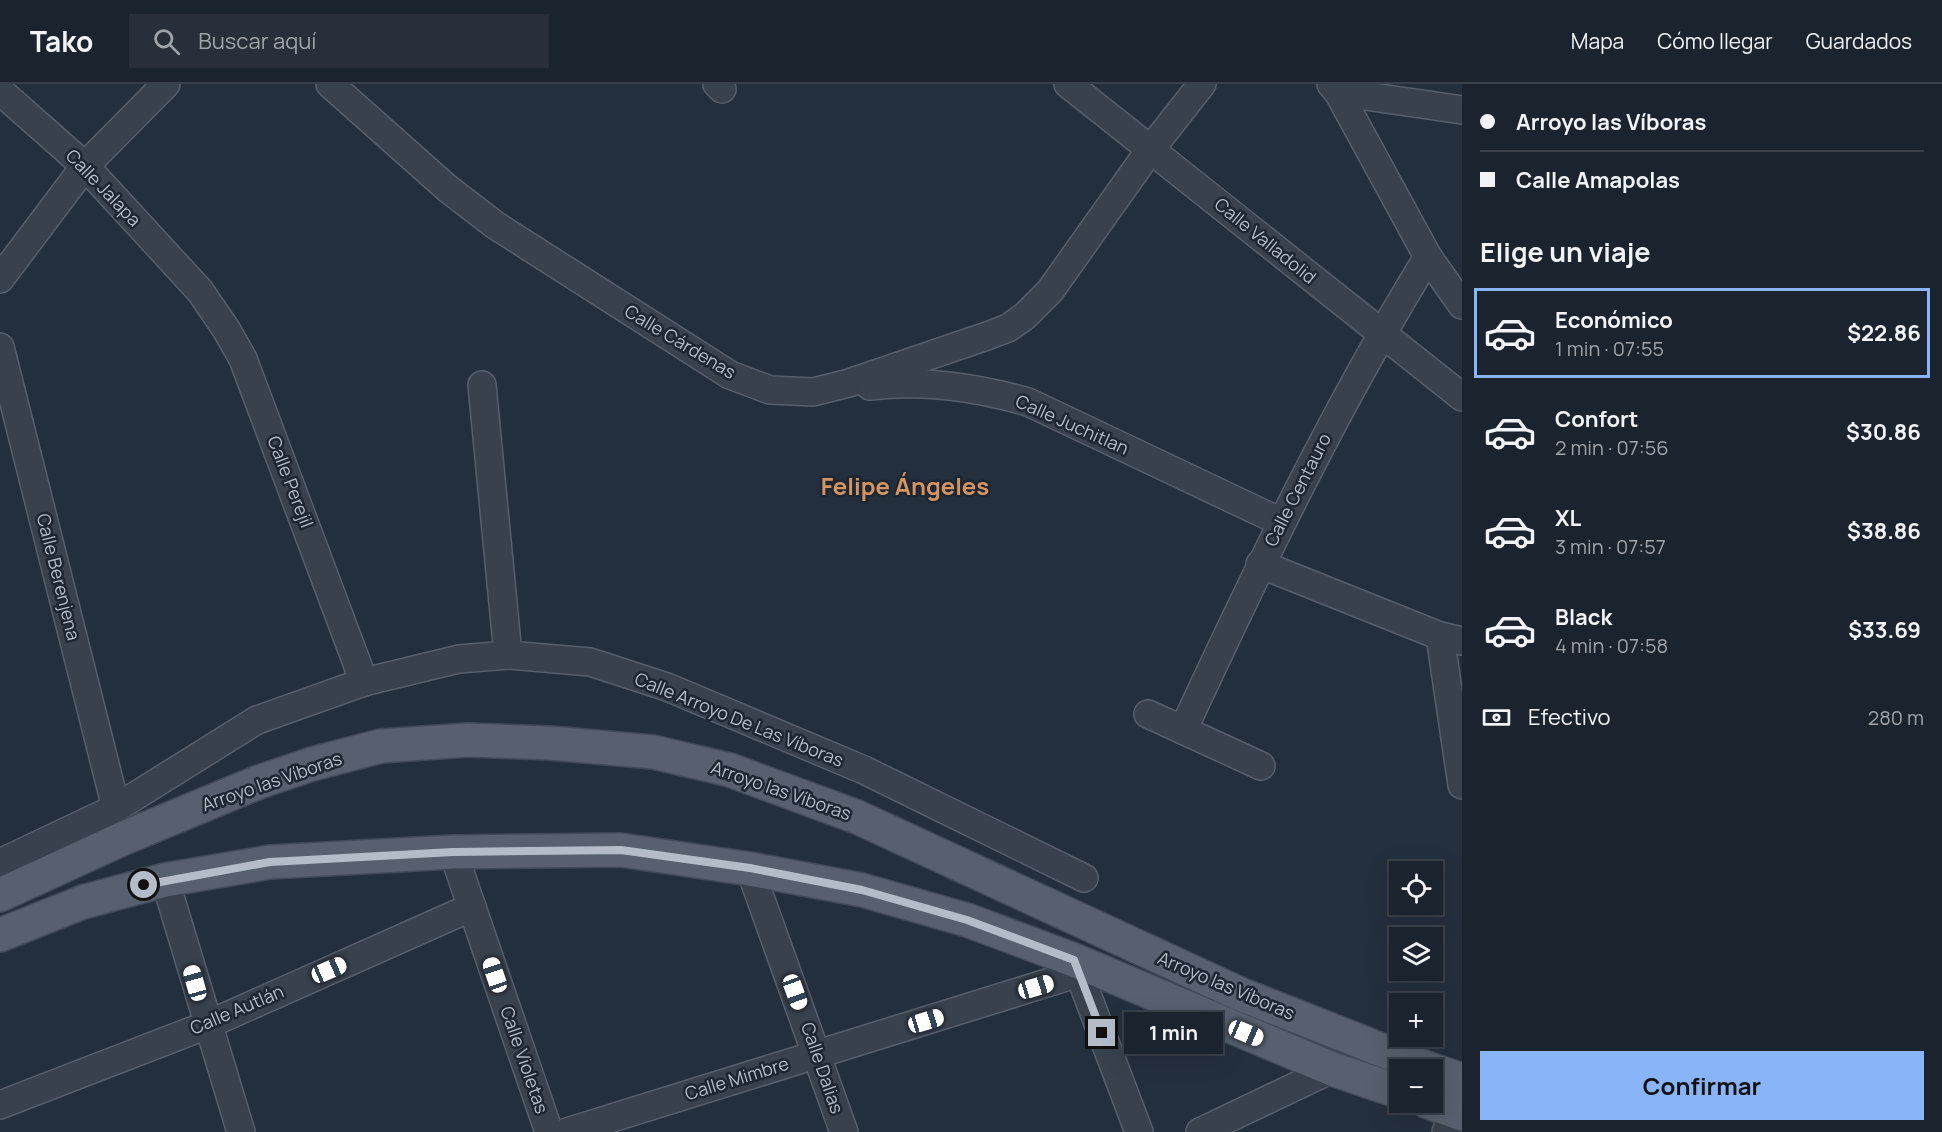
<!DOCTYPE html>
<html lang="es">
<meta charset="utf-8">
<style>
:root{--surface:#1b232e;--page:#282f3a;--text:#f1f3f6;--muted:#a0a4aa;--line:#39404a;--accent:#8ab4f8}
body{margin:0;font-family:Manrope,sans-serif;background:var(--page);color:var(--text);height:100vh;display:flex;flex-direction:column;font-size:22px;white-space:nowrap}
*{box-sizing:border-box;margin:0}
p{font-size:20px;color:var(--muted)}
.icon{flex:none;width:33px;height:33px;fill:none;stroke:currentColor;stroke-width:2;stroke-linecap:round;stroke-linejoin:round}
.map{position:relative;flex:1;overflow:hidden}
.panel{display:flex;flex-direction:column;background:var(--surface);width:480px}
.panel>*{flex:none}
.guide{display:grid;align-content:center;height:132px;padding:0 18px;background:var(--surface)}
.fabs{position:absolute;left:1389px;top:777px;display:grid;gap:12px}
.fabs a{display:grid;place-items:center;width:54px;height:54px;border-radius:0px;background:var(--surface);box-shadow:0 6px 24px #0002,0 0 0 2px var(--line);font-size:30px}
.end{position:absolute;width:27px;height:27px;margin:-14px;border:8px solid #b4bcc9;background:#111;box-shadow:0 0 0 3px #111}
.from{border-radius:50%}
.bubble{position:absolute;height:42px;border-radius:0px;background:var(--surface);box-shadow:0 6px 24px #0002,0 0 0 2px var(--line);font-size:20px;font-weight:700;line-height:42px;text-align:center}
.car{position:absolute;width:18px;height:36px;margin:-18px -9px;border-radius:8px;box-shadow:0 0 4px 2px #0007;background:linear-gradient(#fff 24%,#345 0 40%,#fff 0 76%,#345 0 86%,#fff 0)}
.guide b{display:flex;align-items:center;gap:21px;height:57px;font-size:22px}
.guide b+b{border-top:2px solid var(--line)}
.guide i{width:15px;height:15px;background:var(--text)}
ul{padding:0;list-style:none}
li{display:flex;align-items:center;gap:18px;height:90px;margin:0 12px 9px;padding:0 6px;border:3px solid transparent;border-radius:0px}
li div{flex:1}
li b{display:block;font-size:22px}
li em{font-style:normal;font-weight:700}
li.active{border-color:var(--accent)}
li>.icon{width:54px;height:54px;stroke-width:1.5}
h2{padding:0 18px;font-size:27px;line-height:72px}
.pay{display:flex;align-items:center;gap:15px;height:66px;padding:0 18px;font-size:22px}
.pay p{margin-inline-start:auto}
.cta{display:flex;gap:12px;margin-top:auto;padding:12px 18px}
.cta a{flex:1;height:69px;border-radius:0px;background:var(--accent);color:#111;font-size:24px;font-weight:700;line-height:69px;text-align:center}
header{display:flex;align-items:center;gap:36px;box-sizing:border-box;height:84px;padding:0 30px;background:var(--surface);border-bottom:2px solid var(--line)}
header strong{font-size:28px}
nav{display:flex;gap:33px;margin-inline-start:auto;font-size:21px}
.search{width:420px;height:54px;background:var(--page);display:flex;align-items:center;gap:15px;box-sizing:border-box;padding:0 21px;border-radius:0px;color:var(--muted);font-size:22px}
main{display:flex;flex:1;min-height:0}
.map>svg:first-child{display:block}
.lines{fill:none;stroke-linecap:round;stroke-linejoin:round}
.minor-casing{stroke:#565f6c;stroke-width:30}
.major-casing{stroke:#414a57;stroke-width:36}
.minor{stroke:#38414e;stroke-width:27}
.major{stroke:#56606e;stroke-width:33}
.route{stroke:#b4bcc9;stroke-width:8}
.labels{text-anchor:middle;stroke-width:5;stroke-linejoin:round;paint-order:stroke}
.street-label{font-size:18px;fill:#b4bcc9;stroke:#1d2633}
.district-label{font-size:24px;font-weight:bold;fill:#d59563;stroke:#1d2633}
</style>
<header>
<strong>Tako</strong>
<div class="search"><svg class="icon" aria-label="search" viewBox="0 0 24 24"><circle cx="10" cy="10" r="6"/><path d="M15 15l6 6"/></svg>Buscar aquí</div>
<nav><a>Mapa</a><a>Cómo llegar</a><a>Guardados</a></nav>
</header>
<main>
<div class="map">
<svg width="1462" height="1048" viewBox="0 0 1462 1048">
<rect width="100%" height="100%" fill="#242f3e"/>
<g class="lines">
<!-- minor casing -->
<g class="minor-casing">
<g id="minor">
<polyline points="330,0 447,104 495,141 730,291 770,306 813,308 849,299 987,252 1008,244 1025,232 1050,207 1150,66 1202,0"/>
<polyline points="717,0 722,5"/>
<polyline points="1068,0 1462,313"/>
<polyline points="1331,0 1338,8 1428,173 1462,221"/>
<polyline points="0,7 85,82 200,207 226,245 243,275 364,598"/>
<polyline points="1338,8 1462,26"/>
<polyline points="0,195 85,82 166,0"/>
<polyline points="0,263 116,724"/>
<polyline points="482,301 508,571"/>
<path d="M870 302C925 296 975 303 1028 318L1281 438"/>
<polyline points="1260,480 1440,552 1462,557"/>
<polyline points="1440,552 1462,701"/>
<polyline points="1148,630 1261,682"/>
<path d="M1183 646C1258 485 1334 325 1428 173"/>
<polyline points="453,768 549,1048"/>
<polyline points="0,779 116,724 257,636 364,598 459,575 508,571 590,578 667,603 864,686 1084,794"/>
<polyline points="750,785 844,1048"/>
<polyline points="165,796 241,1048"/>
<polyline points="1074,876 1139,1048"/>
<polyline points="0,1021 207,941 472,823"/>
<polyline points="567,1048 1079,889"/>
<polyline points="1200,1048 1332,985"/>
<polyline points="1446,1048 1455,1028 1462,1023"/>
</g>
</g>
<!-- major casing -->
<g class="major-casing">
<g id="major">
<polyline points="0,811 124,754 259,698 312,680 381,662 468,656 550,659 653,668 730,686 857,733 1240,910 1432,986"/>
<polyline points="0,851 83,818 165,796 270,778 453,768 621,766 750,785 862,806 967,836 1074,876 1332,985 1400,1008"/>
<polyline points="1432,986 1462,996"/>
<polyline points="1428,1018 1462,1030"/>
</g>
</g>
<!-- minor -->
<use href="#minor" class="minor"/>
<!-- major -->
<use href="#major" class="major"/>
</g>
<g class="lines">
<!-- route -->
<polyline class="route" points="144,801 270,778 453,768 621,766 750,784 862,806 967,836 1074,876 1102,949"/>
</g>
<g class="labels">
<!-- street labels -->
<g class="street-label">
<text transform="translate(103 104) rotate(46)" y="6">Calle Jalapa</text>
<text transform="translate(1265 157) rotate(39)" y="6">Calle Valladolid</text>
<text transform="translate(680 258) rotate(31)" y="6">Calle Cárdenas</text>
<text transform="translate(1072 341) rotate(24)" y="6">Calle Juchitlan</text>
<text transform="translate(290 398) rotate(69)" y="6">Calle Perejil</text>
<text transform="translate(1298 406) rotate(-63)" y="6">Calle Centauro</text>
<text transform="translate(58 493) rotate(76)" y="6">Calle Berenjena</text>
<text transform="translate(739 636) rotate(22)" y="6">Calle Arroyo De Las Víboras</text>
<text transform="translate(272 698) rotate(-19)" y="6">Arroyo las Víboras</text>
<text transform="translate(781 707) rotate(19)" y="6">Arroyo las Víboras</text>
<text transform="translate(1226 902) rotate(23)" y="6">Arroyo las Víboras</text>
<text transform="translate(237 926) rotate(-23)" y="6">Calle Autlán</text>
<text transform="translate(524 976) rotate(71)" y="6">Calle Violetas</text>
<text transform="translate(822 984) rotate(71)" y="6">Calle Dalias</text>
<text transform="translate(737 995) rotate(-17)" y="6">Calle Mimbre</text>
</g>
<!-- district labels -->
<g class="district-label">
<text x="905" y="411">Felipe Ángeles</text>
</g>
</g>
</svg>
<div class="fabs">
<a><svg class="icon" aria-label="locate" viewBox="0 0 24 24"><circle cx="12" cy="12" r="6"/><path d="M12 2v4M12 18v4M2 12h4M18 12h4"/></svg></a>
<a><svg class="icon" aria-label="layers" viewBox="0 0 24 24"><path d="M12 4l9 5-9 5-9-5zM3 14l9 5 9-5"/></svg></a>
<a>+</a>
<a>−</a>
</div>
<i class="end from" style="left:144px;top:801px"></i>
<i class="end" style="left:1102px;top:949px"></i>
<div class="bubble" style="left:1124px;top:928px;width:99px">1 min</div>
<i class="car" style="left:329px;top:886px;rotate:66deg"></i>
<i class="car" style="left:495px;top:891px;rotate:341deg"></i>
<i class="car" style="left:195px;top:899px;rotate:344deg"></i>
<i class="car" style="left:1036px;top:903px;rotate:73deg"></i>
<i class="car" style="left:795px;top:908px;rotate:160deg"></i>
<i class="car" style="left:926px;top:937px;rotate:73deg"></i>
<i class="car" style="left:1246px;top:949px;rotate:113deg"></i>
</div>
<section class="panel">
<div class="guide">
<b><i class="from"></i>Arroyo las Víboras</b>
<b><i></i>Calle Amapolas</b>
</div>
<h2>Elige un viaje</h2>
<ul>
<li class="active"><svg class="icon" aria-label="car" viewBox="0 0 24 24"><path d="M5 17H2v-5l4-1 3-4h7l3 4 3 1v5h-3M9 17h6M6 11h13"/><circle cx="7" cy="17" r="2"/><circle cx="17" cy="17" r="2"/></svg><div><b>Económico</b><p>1 min · 07:55</p></div><em>$22.86</em></li>
<li><svg class="icon" aria-label="car" viewBox="0 0 24 24"><path d="M5 17H2v-5l4-1 3-4h7l3 4 3 1v5h-3M9 17h6M6 11h13"/><circle cx="7" cy="17" r="2"/><circle cx="17" cy="17" r="2"/></svg><div><b>Confort</b><p>2 min · 07:56</p></div><em>$30.86</em></li>
<li><svg class="icon" aria-label="car" viewBox="0 0 24 24"><path d="M5 17H2v-5l4-1 3-4h7l3 4 3 1v5h-3M9 17h6M6 11h13"/><circle cx="7" cy="17" r="2"/><circle cx="17" cy="17" r="2"/></svg><div><b>XL</b><p>3 min · 07:57</p></div><em>$38.86</em></li>
<li><svg class="icon" aria-label="car" viewBox="0 0 24 24"><path d="M5 17H2v-5l4-1 3-4h7l3 4 3 1v5h-3M9 17h6M6 11h13"/><circle cx="7" cy="17" r="2"/><circle cx="17" cy="17" r="2"/></svg><div><b>Black</b><p>4 min · 07:58</p></div><em>$33.69</em></li>
</ul>
<div class="pay"><svg class="icon" aria-label="cash" viewBox="0 0 24 24"><path d="M3 7h18v10H3z"/><circle cx="12" cy="12" r="2"/></svg>Efectivo<p>280 m</p></div>
<div class="cta"><a>Confirmar</a></div>
</section>
</main>
